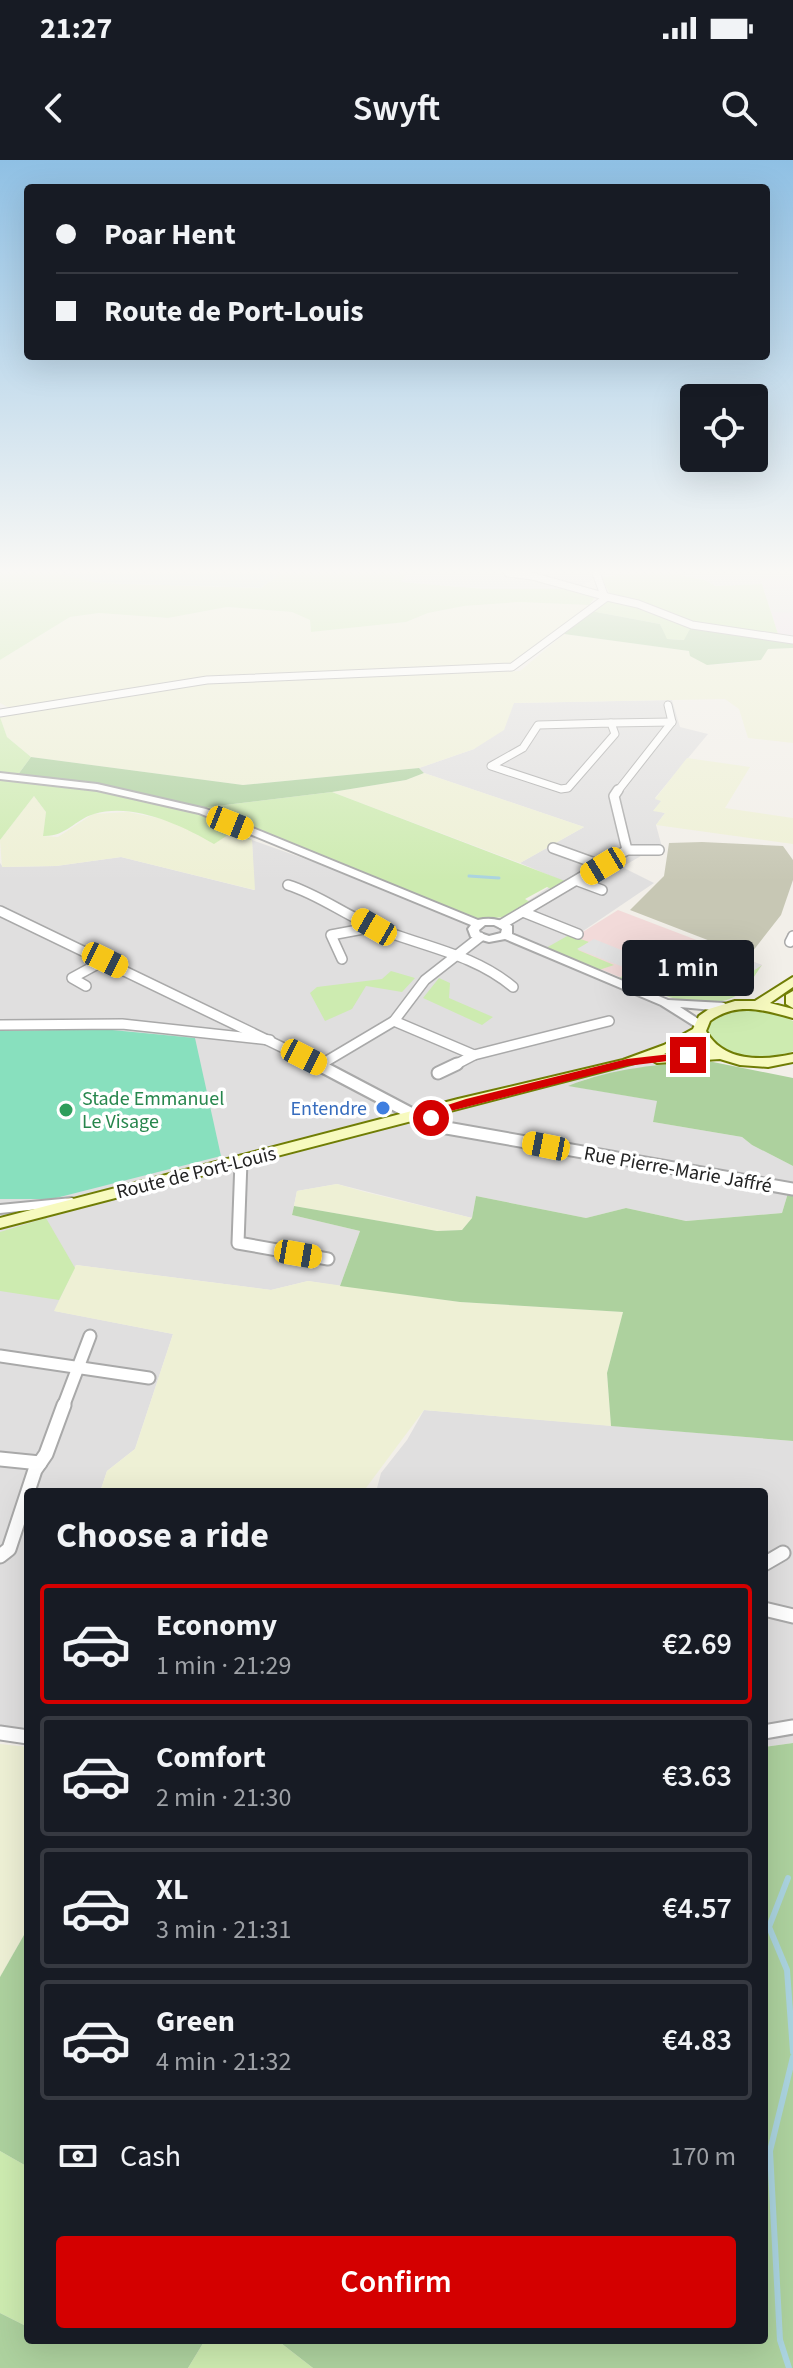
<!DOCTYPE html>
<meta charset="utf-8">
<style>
:root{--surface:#171b24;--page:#242831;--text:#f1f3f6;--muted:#9ea1a6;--line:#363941;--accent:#d40000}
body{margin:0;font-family:"Source Sans 3",sans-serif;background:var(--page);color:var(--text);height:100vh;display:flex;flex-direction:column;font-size:30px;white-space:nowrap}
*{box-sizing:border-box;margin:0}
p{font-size:26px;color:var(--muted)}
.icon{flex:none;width:44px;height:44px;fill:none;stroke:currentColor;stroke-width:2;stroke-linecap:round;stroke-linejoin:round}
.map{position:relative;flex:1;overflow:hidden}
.side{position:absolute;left:24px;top:1328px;width:744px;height:856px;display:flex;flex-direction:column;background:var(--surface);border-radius:8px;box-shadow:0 8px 32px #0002}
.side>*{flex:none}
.banner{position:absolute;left:24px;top:24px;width:746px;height:176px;border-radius:8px;box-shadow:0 8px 32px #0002;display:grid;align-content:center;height:176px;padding:0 32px;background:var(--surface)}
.controls{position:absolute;left:680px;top:224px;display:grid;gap:16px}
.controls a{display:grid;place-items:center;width:88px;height:88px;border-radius:8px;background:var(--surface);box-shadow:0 8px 32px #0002;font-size:40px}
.end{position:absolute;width:36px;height:36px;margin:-18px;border:10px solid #d40000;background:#fff;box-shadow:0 0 0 4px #fff}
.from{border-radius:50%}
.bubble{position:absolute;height:56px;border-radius:8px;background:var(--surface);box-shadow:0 8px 32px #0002;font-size:26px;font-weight:600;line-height:56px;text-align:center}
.car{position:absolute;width:24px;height:48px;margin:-24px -12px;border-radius:10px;box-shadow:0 0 6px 2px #0007;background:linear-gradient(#f5c518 24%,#345 0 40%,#f5c518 0 76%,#345 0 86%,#f5c518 0)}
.banner b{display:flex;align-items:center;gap:28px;height:76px;font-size:30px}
.banner b+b{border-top:2px solid var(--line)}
.banner i{width:20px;height:20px;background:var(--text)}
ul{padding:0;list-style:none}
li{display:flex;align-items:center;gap:24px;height:120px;margin:0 16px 12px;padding:0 16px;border:4px solid var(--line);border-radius:8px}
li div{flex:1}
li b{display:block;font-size:30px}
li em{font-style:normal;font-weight:600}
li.current{border-color:var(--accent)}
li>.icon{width:72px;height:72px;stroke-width:1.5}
h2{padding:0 32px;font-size:36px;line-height:96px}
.pay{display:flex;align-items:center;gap:20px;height:88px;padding:0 32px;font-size:30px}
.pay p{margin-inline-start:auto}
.cta{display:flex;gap:16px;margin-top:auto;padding:16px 32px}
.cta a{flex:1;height:92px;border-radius:8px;background:var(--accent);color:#fff;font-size:32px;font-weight:600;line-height:92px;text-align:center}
.status{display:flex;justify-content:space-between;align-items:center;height:56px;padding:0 40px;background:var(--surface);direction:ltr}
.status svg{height:22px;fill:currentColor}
header{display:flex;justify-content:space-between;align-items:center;height:104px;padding:0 32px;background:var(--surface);font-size:36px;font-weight:600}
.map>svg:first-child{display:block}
.residential{fill:#e0dfdf}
.commercial{fill:#f2dad9}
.industrial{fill:#ebdbe8}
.construction{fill:#c7c7b4}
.farmland{fill:#eef0d5}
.grass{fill:#cdebb0}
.forest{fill:#add19e}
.wetland{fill:#c6e0d4}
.pitch{fill:#88e0be}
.parking{fill:#e2e2e2}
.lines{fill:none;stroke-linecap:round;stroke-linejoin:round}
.stream-far1{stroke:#aad3df;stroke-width:3}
.stream{stroke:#aad3df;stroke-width:6}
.minor-far3-casing{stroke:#a9a9a9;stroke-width:9}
.minor-far2-casing{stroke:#a9a9a9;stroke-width:12}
.minor-far1-casing{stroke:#a9a9a9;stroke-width:15}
.minor-casing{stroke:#a9a9a9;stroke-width:17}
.tertiary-casing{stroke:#a9a9a9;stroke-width:4}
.secondary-casing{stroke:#707d05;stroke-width:4}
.minor-far3{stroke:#fff;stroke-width:7}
.minor-far2{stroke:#fff;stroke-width:9}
.minor-far1{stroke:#fff;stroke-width:11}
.minor{stroke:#fff;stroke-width:13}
.tertiary{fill:#fff;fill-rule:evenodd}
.secondary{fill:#f7fabf;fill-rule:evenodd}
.route{fill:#d40000}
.shop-dot{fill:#3f7fe0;stroke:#fff;stroke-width:3}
.leisure-dot{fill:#2e9e5b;stroke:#fff;stroke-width:3}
.labels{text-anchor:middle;stroke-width:7;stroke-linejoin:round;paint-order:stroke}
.leisure-label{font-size:20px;fill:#27864d;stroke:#fff;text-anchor:start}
.shop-label{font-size:20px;fill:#366cbe;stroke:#fff;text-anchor:end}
.street-label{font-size:20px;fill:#222;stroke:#fff}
</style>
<div class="status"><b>21:27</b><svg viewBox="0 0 49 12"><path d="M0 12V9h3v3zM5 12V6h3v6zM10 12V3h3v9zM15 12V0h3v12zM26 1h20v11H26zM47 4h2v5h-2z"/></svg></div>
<header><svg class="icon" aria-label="back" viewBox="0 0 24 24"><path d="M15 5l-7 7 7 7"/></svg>Swyft<svg class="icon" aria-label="search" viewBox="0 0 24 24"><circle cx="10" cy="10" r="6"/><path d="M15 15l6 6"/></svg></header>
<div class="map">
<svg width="793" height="2208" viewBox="0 0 793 2208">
<rect width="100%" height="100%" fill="#f2efe9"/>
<!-- residential -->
<g class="residential">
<polygon points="408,413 641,413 601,417 572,429 484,429 400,422"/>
<polygon points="670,413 793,413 793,420 761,418 762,424 716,426 704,420"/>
<polygon points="672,540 680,567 708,574 655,638 662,641 654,650 665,653 656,665 663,691 646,693 622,707 654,723 549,794 665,843 700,864 724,895 708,901 659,905 589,918 570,926 658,941 653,962 742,977 752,985 793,1006 793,1033 788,1033 782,1053 686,1061 626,1048 586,1058 476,1036 472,1058 337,1024 297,1031 292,1055 360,1071 340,1126 308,1121 271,1130 76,1105 55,1151 173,1174 135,1289 107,1311 100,1332 28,1332 28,1577 0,1573 0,703 3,707 56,706 121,697 254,730 252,680 483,762 503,757 560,720 520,703 584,667 424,613 419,608 474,589 514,543"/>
<polygon points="424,1250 793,1281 793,1583 764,1587 764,1332 376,1332 381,1313 407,1280"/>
</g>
<!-- commercial -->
<polygon class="commercial" points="618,750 762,805 744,830 729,839 708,842 661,834 554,790"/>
<!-- industrial -->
<polygon class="industrial" points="760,418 793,420 793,478 779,477"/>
<!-- construction -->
<polygon class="construction" points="702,682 783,686 793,700 793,720 781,755 749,796 630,750 664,716 669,683"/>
<!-- farmland -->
<g class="farmland">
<polygon points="519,442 589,445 515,503 504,507 206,519 15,551 0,543 0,500 70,457 99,453 168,458 227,447 292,452 310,460 311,472 406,462 428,453 464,446"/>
<polygon points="564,474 690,491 707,505 738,503 768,489 793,488 793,583 748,578 739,549 725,539 514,543 504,570 474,589 419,608 243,625 31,597 7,577 0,557 207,521 520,511"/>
<polygon points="687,598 750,607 725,648 793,658 793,684 656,665 665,653 653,651 661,641 655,639"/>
<polygon points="424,613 584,667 520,703 332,632 406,620"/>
<polygon points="34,636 46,652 43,676 58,677 93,654 128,652 173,661 200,676 228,675 252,680 255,730 121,697 56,706 2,707 0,680"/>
<polygon points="337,1024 365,1032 472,1058 462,1070 437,1071 294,1046 297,1031"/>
<polygon points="76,1105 271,1130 308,1121 460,1142 623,1152 607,1213 611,1266 424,1250 363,1332 100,1332 107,1311 135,1289 173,1174 54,1151"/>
<polygon points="0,1584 28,1587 28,1768 0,1817"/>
</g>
<!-- grass -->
<g class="grass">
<polygon points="0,413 58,413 98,423 261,428 281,413 408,413 401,422 484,429 572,429 597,435 589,445 519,442 464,446 428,453 406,462 311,472 310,460 292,452 227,447 168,458 99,453 70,457 0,500"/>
<polygon points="641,413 670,413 704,420 716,426 762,424 779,477 695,464 611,436 601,417"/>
<polygon points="610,439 639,447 691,467 685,480 666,479 660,464 591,451"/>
<polygon points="0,557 7,577 31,597 17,616 0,614"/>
<path d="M0 619C84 629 179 633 252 680L228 675 214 684C182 665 132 642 94 654 74 660 66 677 43 676L46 652 34 636 0 680Z"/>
<polygon points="332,632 565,721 553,730 547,727 525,739 530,742 503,757 478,760 200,648"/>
<polygon points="569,775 589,782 578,790 614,805 599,810 546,788"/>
<path d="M762 805C756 813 751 823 744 830 712 859 652 832 619 818L632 811 695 835 718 834Z"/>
<polygon points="391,811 415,818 402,832 366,826 352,849 325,861 310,833 317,827 382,819"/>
<polygon points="439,818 450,823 449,838 493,857 482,865 423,838"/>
<path d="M753 848 775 852 793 861V891C769 903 712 902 706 868 714 850 735 849 753 848Z"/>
<polygon points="46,1058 75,1108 59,1140 0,1131 0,1072"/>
<polygon points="0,1991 28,2007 28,2167 0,2153"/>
<polygon points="205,2180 277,2180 313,2208 188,2208"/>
</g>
<!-- forest -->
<g class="forest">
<polygon points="591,451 660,464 667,479 684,480 691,467 793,481 793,488 768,489 761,500 707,505 690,496 689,491 564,474"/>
<polygon points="31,597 243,625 419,608 424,613 406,620 332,632 200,648 101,625 17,616"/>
<path d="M708 901 793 918V1006L752 985 742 977 653 962 657 941 568 926C612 908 661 904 708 901Z"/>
<polygon points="788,1033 793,1033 793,1281 611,1266 607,1213 623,1152 460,1142 340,1126 360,1071 292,1055 294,1046 437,1071 462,1070 472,1058 476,1036 586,1058 626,1048 686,1061 782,1053"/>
<polygon points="793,1583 793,2208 313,2208 277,2180 764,2180 764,1587"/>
<polygon points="28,1768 28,2007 0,1991 0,1817"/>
<polygon points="0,2153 28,2167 28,2180 205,2180 188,2208 0,2208"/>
</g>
<!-- wetland -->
<polygon class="wetland" points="58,413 281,413 261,428 98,423"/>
<!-- pitch -->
<polygon class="pitch" points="102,869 195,878 221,996 52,1039 0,1039 0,871"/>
<!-- parking -->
<g class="parking">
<polygon points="763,428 793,429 793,453 772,452"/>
<polygon points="594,779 661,806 697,781 762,805 718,834 695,835 577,789"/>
</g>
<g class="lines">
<!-- stream-far1 -->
<polyline class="stream-far1" points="469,716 499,718"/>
<!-- stream -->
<g class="stream">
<polyline points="788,1718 769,1767 787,1810 793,1892"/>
<polyline points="789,2208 780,2180 770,1991 793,1897"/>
</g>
<!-- minor-far3 casing -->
<g class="minor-far3-casing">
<g id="minor-far3">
<polyline points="508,413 532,416 607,437"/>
<polyline points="596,413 604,435"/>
<polyline points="0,553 207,520 512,507 607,437 638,444 692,465 793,480"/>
<polygon points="611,563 615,574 568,628 561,629 491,606 523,588 538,565"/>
<polyline points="611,563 672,562"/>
<polyline points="617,632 672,562 668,545"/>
</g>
</g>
<!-- minor-far2 casing -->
<g class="minor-far2-casing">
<g id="minor-far2">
<polyline points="553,688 603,706"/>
<polyline points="627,690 659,690"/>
<polyline points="578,721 602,730"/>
<path d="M288 725C320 735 346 756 377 768 424 787 474 794 513 827"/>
<polyline points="0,751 321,906"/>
<polyline points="523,752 578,774"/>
<polyline points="502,764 627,690 614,636 618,630"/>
<polyline points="790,782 793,776"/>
<polyline points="342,799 331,775 374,767"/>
<polyline points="86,826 72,818 105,800"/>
<polyline points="394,861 474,895 609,861"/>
<polyline points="0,865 122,864 270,880"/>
<polyline points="320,905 394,861 425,820 480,777"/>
<polyline points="453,906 474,895"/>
</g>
</g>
<!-- minor-far1 casing -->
<g class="minor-far1-casing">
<g id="minor-far1">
<polyline points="317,904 412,954"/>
<polyline points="438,913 457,904"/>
<polyline points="426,954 441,967 793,1029"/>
<polyline points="241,1001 238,1083 328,1099"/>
<polyline points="0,1196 149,1218"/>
<polyline points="63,1247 90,1176"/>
</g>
</g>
<!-- minor casing -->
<g class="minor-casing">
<g id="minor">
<polyline points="0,1299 40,1303"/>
<polyline points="0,1396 9,1389 35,1310 46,1294 64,1245"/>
<polyline points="764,1404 783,1393"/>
<polyline points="764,1449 793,1456"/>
<polyline points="764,1572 793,1567"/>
<polyline points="0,1573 28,1577"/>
</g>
</g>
<!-- tertiary casing -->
<g class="tertiary-casing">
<g id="tertiary">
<path d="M0 613 97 624 206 649 478 760C490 757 501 759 512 766V774L668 840 724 843 730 847 724 851 680 847 706 864 704 867H696L661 845 505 779 489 782 471 777 468 769 471 765 199 653 97 630 0 619ZM485 765H494L502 769 501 773 489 776 480 773 479 770Z"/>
<polygon points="72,1038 79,1042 77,1045 0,1053 0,1045"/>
</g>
</g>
<!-- secondary casing -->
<g class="secondary-casing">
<g id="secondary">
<path d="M793 817V827L770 843 793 849V858C764 850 737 841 710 861L706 871C723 902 762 901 793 894V902L768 907 740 905 720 899 657 903 650 899 0 1068V1058L458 939 623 900 664 885 693 869 699 856 709 849 735 841H755ZM696 878 708 892 664 894Z"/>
<polygon points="793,831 793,848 786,844 786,835"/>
</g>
</g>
<!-- minor-far3 -->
<use href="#minor-far3" class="minor-far3"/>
<!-- minor-far2 -->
<use href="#minor-far2" class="minor-far2"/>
<!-- minor-far1 -->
<use href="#minor-far1" class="minor-far1"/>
<!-- minor -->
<use href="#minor" class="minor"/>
<!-- tertiary -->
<use href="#tertiary" class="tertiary"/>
<!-- secondary -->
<use href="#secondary" class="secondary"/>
</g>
<!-- sky -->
<linearGradient id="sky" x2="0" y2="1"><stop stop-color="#8fc0e4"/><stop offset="0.57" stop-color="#f9f8f5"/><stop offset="1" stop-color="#f9f8f5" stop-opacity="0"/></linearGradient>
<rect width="793" height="722" fill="url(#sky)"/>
<!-- route -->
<polygon class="route" points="688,892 692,893 692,898 627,906 435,955 437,958 431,962 420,954 466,939 627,899"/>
<!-- markers -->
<circle class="shop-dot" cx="383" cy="948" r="8"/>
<circle class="leisure-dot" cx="66" cy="950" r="8"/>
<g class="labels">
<!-- leisure labels -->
<g class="leisure-label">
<text x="82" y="945">Stade Emmanuel<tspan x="82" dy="23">Le Visage</tspan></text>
</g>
<!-- shop labels -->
<g class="shop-label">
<text x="367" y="955">Entendre</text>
</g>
<!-- street labels -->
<g class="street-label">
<text transform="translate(678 1009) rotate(10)" y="7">Rue Pierre-Marie Jaffré</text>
<text transform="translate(196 1012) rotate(-14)" y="7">Route de Port-Louis</text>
</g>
</g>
</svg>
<div class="controls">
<a><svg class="icon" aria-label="locate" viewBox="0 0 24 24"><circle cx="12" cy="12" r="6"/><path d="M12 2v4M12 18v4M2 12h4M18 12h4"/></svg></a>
</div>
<i class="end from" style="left:431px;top:958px"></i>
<i class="end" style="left:688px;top:895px"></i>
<div class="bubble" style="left:622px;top:780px;width:132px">1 min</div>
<i class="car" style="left:230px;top:663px;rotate:112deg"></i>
<i class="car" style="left:603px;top:706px;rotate:239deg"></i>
<i class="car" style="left:374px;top:767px;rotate:300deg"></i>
<i class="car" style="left:105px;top:800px;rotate:116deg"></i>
<i class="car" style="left:304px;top:897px;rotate:117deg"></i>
<i class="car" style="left:546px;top:986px;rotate:281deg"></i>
<i class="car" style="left:298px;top:1094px;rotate:100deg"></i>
<div class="banner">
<b><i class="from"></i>Poar Hent</b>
<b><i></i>Route de Port-Louis</b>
</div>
<section class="side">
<h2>Choose a ride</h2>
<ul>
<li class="current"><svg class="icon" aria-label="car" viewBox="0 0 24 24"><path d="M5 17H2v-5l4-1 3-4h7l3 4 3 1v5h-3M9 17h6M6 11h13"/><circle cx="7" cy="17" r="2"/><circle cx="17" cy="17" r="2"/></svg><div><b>Economy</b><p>1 min · 21:29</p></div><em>€2.69</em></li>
<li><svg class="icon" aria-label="car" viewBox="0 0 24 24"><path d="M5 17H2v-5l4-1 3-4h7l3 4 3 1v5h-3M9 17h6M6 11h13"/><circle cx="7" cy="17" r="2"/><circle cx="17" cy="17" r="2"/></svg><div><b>Comfort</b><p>2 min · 21:30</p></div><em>€3.63</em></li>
<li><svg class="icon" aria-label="car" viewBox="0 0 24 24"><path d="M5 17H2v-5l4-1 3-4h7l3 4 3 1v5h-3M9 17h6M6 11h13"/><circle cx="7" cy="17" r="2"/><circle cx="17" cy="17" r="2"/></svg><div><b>XL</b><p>3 min · 21:31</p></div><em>€4.57</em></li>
<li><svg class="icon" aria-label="car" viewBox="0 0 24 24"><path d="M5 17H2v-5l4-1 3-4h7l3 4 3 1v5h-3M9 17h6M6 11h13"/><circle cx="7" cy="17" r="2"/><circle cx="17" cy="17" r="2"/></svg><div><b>Green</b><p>4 min · 21:32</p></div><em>€4.83</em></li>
</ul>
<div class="pay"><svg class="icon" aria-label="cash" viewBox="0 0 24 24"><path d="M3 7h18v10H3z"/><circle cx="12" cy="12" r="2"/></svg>Cash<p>170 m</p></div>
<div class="cta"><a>Confirm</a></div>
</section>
</div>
